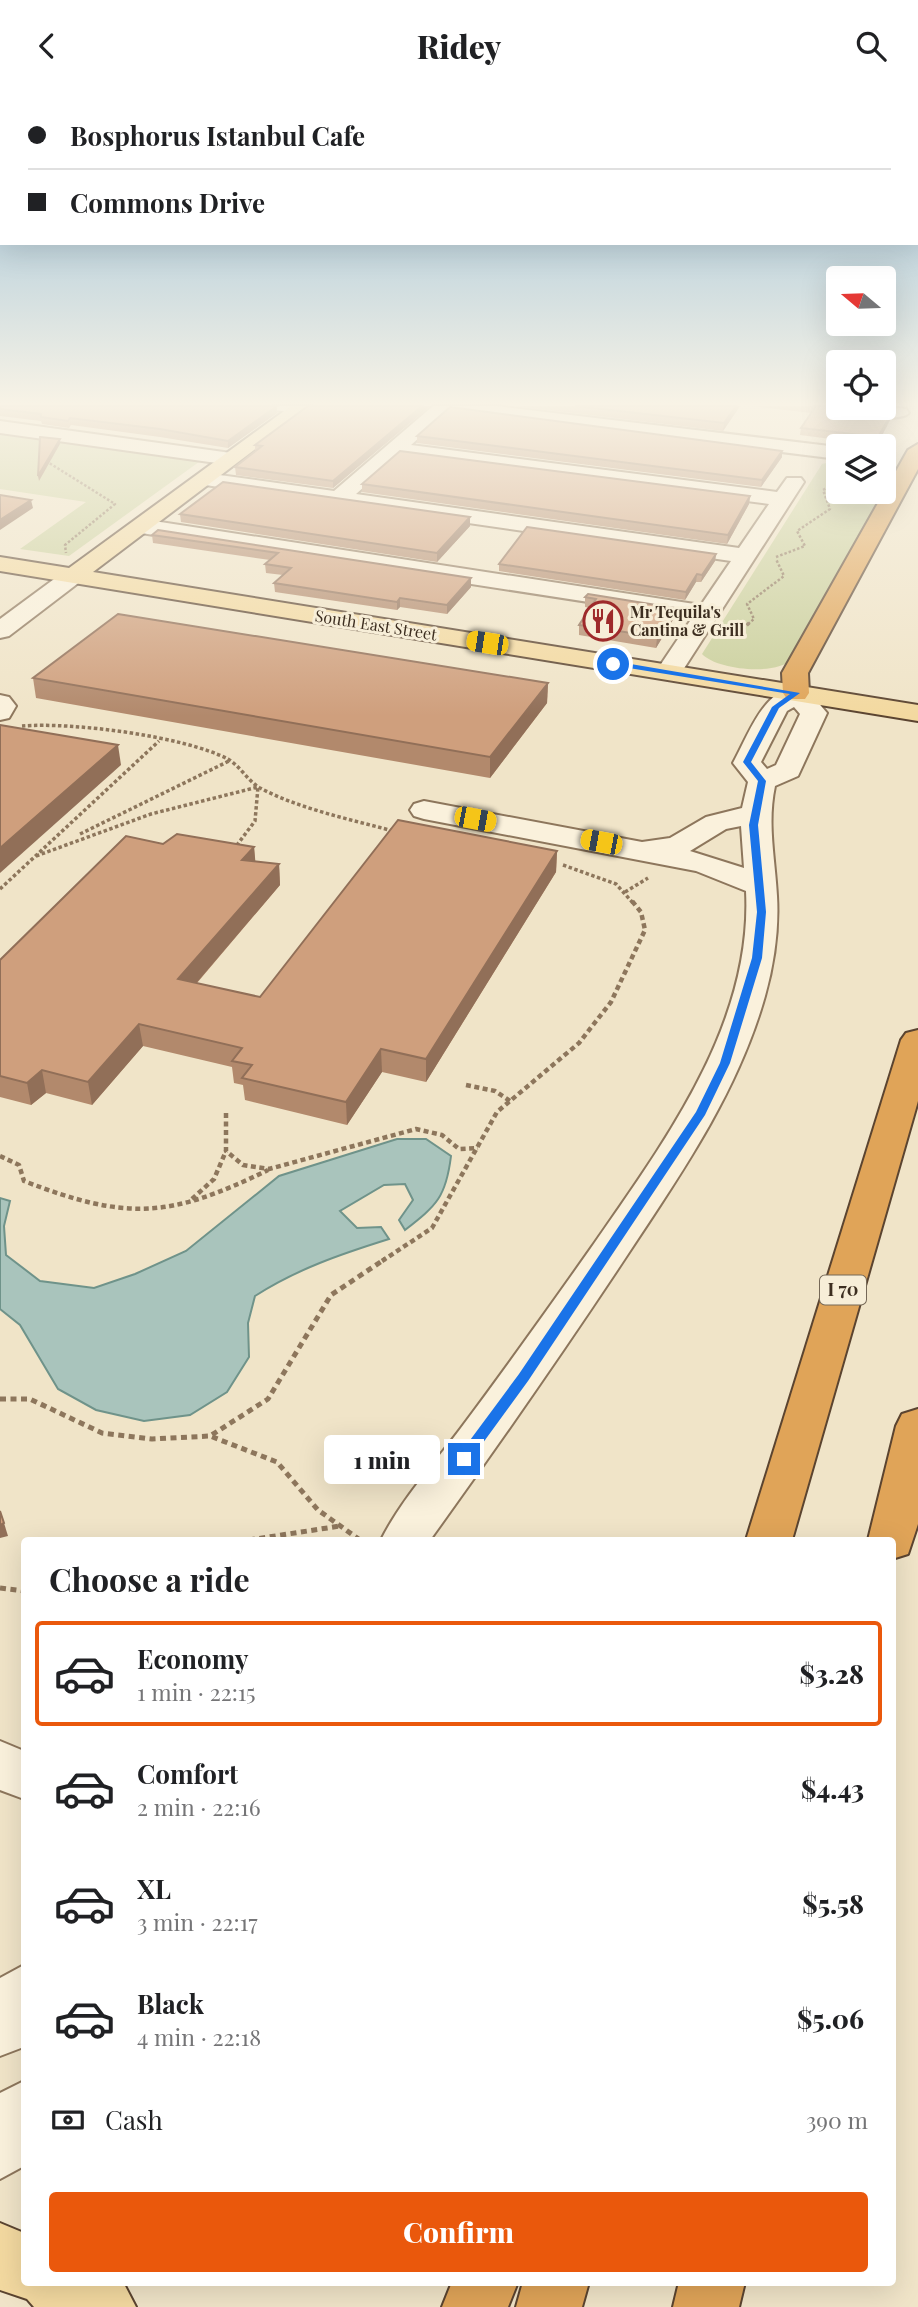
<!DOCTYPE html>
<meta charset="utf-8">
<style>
:root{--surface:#fff;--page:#f6f6f6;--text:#202124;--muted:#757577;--line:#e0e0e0;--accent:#ea580c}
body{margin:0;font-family:"Playfair Display",serif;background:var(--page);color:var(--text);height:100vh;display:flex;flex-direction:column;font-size:26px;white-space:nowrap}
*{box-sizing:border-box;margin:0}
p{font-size:23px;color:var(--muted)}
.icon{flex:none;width:38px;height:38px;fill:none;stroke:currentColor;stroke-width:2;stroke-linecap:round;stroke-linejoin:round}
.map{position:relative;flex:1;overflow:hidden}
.drawer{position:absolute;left:21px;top:1446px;width:875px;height:749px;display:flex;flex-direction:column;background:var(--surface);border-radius:7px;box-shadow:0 7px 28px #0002}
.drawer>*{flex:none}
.guide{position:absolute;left:0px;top:0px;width:919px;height:154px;box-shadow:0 7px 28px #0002;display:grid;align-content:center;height:154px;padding:0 28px;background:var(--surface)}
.needle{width:46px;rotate:289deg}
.fabs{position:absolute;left:826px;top:175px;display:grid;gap:14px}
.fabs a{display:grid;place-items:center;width:70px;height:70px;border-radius:7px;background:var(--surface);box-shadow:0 7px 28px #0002;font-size:35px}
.end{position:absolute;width:32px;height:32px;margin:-16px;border:9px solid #1a73e8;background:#fff;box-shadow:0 0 0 4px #fff}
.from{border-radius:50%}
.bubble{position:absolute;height:49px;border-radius:7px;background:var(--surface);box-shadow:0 7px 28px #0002;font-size:23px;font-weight:800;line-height:49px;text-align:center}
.car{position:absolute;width:21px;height:42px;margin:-21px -10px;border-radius:9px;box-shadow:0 0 5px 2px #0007;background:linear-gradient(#f5c518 24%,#345 0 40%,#f5c518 0 76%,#345 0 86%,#f5c518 0)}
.guide b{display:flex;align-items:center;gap:24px;height:66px;font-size:26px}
.guide b+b{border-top:2px solid var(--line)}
.guide i{width:18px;height:18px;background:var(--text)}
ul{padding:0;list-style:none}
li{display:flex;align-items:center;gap:21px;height:105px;margin:0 14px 10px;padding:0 14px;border:4px solid transparent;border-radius:7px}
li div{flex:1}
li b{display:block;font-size:26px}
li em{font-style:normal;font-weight:800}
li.on{border-color:var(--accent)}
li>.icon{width:63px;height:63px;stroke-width:1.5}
h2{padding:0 28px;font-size:32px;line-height:84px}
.pay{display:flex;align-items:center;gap:18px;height:77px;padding:0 28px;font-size:26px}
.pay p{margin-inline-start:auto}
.button{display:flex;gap:14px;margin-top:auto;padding:14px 28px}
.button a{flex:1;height:80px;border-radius:7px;background:var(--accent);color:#fff;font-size:28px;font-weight:800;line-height:80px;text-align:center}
header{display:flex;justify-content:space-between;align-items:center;height:91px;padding:0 28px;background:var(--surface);font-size:32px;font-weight:800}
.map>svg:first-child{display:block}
.green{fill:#c9cf9b}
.water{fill:#a9c4bc;stroke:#6f938a;stroke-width:2}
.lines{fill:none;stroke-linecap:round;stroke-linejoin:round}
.minor-casing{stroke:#8d765c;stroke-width:4}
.major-casing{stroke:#5b4430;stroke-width:4}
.highway-casing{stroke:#5b4430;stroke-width:4}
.path-far3{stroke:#8d765c;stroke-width:2.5;stroke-dasharray:2.5 2;stroke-linecap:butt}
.path-far2{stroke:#8d765c;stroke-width:3.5;stroke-dasharray:3.5 2.5;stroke-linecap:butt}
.path-far1{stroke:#8d765c;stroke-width:4.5;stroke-dasharray:5 3.5;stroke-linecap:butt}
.path{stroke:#8d765c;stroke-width:5;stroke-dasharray:6 4.5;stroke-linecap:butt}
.minor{fill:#faf1dc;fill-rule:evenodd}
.major{fill:#f3d9a0;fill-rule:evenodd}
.highway{fill:#e0a458;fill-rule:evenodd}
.wall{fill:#b2896c}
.shaded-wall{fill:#916f58}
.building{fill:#cf9f7d;stroke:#916f58;stroke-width:2}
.route{fill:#1a73e8}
.labels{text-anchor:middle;stroke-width:6;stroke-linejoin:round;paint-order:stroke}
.far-poi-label{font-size:16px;font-weight:bold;fill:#3d2e20;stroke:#f7eed8;text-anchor:start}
.far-street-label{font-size:16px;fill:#3d2e20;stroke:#f7eed8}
.shield{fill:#f7eed8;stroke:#756857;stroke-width:2}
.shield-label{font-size:18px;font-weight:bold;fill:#3d2e20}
</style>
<header><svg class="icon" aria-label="back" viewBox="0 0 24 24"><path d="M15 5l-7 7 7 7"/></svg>Ridey<svg class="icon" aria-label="search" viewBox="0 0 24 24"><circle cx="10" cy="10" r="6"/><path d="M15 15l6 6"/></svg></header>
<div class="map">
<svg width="918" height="2216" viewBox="0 0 918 2216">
<rect width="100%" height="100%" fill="#f0e4c8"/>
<!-- green -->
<g class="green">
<polygon points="0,340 203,368 69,465 20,458 86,411 0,398"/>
<path d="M838 369V401H884V374L900 376 792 568C776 585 717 579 702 563L822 373Z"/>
</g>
<!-- water -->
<path class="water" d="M397 1048H426L451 1065C446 1106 437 1114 405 1139L399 1129 413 1109 405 1093 384 1094 340 1120 357 1137 381 1136 389 1148C341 1163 297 1178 255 1205L248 1232 249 1266 227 1301 190 1324 144 1330 96 1319 58 1298 20 1234 0 1218V1107L10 1110 4 1135 6 1164 40 1190 94 1197 135 1183 186 1160 279 1085Z"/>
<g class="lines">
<!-- minor casing -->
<g class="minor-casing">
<g id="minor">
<polygon points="273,315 308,315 310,317 300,323 275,319"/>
<path d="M433 315H496L838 356V368L449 320 411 354 777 401 787 387H801L804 391 681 582 677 587H659L655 582 692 527 141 442 130 435 141 428 701 514 731 470 205 394 195 388 205 382 334 400ZM399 365 769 413 739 457 356 403Z"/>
<path d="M884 315 906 318 909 322C901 331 851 326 843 317Z"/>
<polygon points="0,330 231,362 241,368 231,374 0,342"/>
<polygon points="73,478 81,480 85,485 81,490 9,545 0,547 0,528 65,480"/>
<path d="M796 594 805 596 827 622 798 685 775 695C767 733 775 767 777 805 779 838 774 873 765 905 738 1001 681 1083 626 1166 563 1261 497 1356 430 1449H381C401 1409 434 1373 461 1337 505 1278 548 1218 591 1157 663 1053 753 934 746 800L696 780 424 728 414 725 410 719 414 713 424 710 642 751 670 747 706 726 742 717 748 691 733 672C749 643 761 603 796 594ZM794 616 800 623 776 674 767 678 761 671 787 620ZM741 735 744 777 690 760 726 738Z"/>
<polygon points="0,604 9,606 16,615 9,627 0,629"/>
<polygon points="0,1650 24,1660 24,1708 0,1699"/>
<polygon points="24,1874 24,1952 21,1957 0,1965 0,1887"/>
<polygon points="24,1990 24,2075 0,2088 0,2002"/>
</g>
</g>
<!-- major casing -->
<g class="major-casing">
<g id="major">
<polygon points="291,315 312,315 93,481 918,614 918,630 0,480 0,466 69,477"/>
<polygon points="0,2132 24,2142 24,2191 123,2191 136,2216 34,2216 27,2208 0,2199"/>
</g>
</g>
<!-- highway casing -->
<g class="highway-casing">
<g id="highway">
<polygon points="918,353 918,378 808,582 809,602 805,608 787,608 783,602 782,582 908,359"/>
<polygon points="918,939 918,1010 792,1449 746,1449 901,949 906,942"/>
<polygon points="918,1318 918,1433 908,1463 892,1468 892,1449 868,1449 896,1335 902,1323"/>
<polygon points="452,2191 518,2191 508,2216 442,2216"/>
<polygon points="523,2191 589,2191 582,2216 516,2216"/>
<polygon points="679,2191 745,2191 739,2216 673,2216"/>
</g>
</g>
<!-- path-far3 -->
<g class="path-far3">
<polyline points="46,370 115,413 65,454 66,462"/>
<polyline points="776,466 805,455 797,440 830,418 823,399 838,390"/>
<polyline points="748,533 754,528 747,513 784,485 776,468"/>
</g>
<!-- path-far2 -->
<g class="path-far2">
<polyline points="725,543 742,539 750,531"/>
<path d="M22 635C73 631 183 645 228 668 240 675 248 690 260 697 300 718 349 728 393 740"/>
<polyline points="80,743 229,670"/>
<polyline points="36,765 151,723 258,696 255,730 234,758"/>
<polyline points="563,774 616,793 633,812"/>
<polyline points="0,798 159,650"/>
<polyline points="625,801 648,787"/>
</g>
<!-- path-far1 -->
<g class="path-far1">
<polyline points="466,994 495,1000 510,1010"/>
<polyline points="226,1022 226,1060 243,1074 269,1078 416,1038 442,1044 459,1058 478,1057"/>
<path d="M0 1065 19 1074 24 1090C127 1130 170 1127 268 1079"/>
<polyline points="192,1108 214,1088 226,1060"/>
<polyline points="382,1170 432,1137 497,1021 579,952 611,911 645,839 641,821 632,810"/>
</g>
<!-- path -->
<g class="path">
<polyline points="0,1308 30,1308 102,1342 152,1348 210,1345"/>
<polyline points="249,1449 340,1435"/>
<polyline points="360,1449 318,1419 277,1371 210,1345 268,1308 331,1204 385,1168"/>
<polyline points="0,1497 24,1500"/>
</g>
<!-- minor -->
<use href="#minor" class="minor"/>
<!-- major -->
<use href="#major" class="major"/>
<!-- highway -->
<use href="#highway" class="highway"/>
</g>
<!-- wall -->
<g class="wall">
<polygon points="0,315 277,322 228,357 160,346 71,334 69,337 42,333 41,330 0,325"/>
<polygon points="308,315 430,315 333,397 236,384 235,376 255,361 255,354"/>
<polygon points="515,315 740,315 723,340"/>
<polygon points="752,315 838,315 890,329 877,354 800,344 801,337 811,322"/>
<polygon points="417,345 782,366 761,396 417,352"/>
<polygon points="362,393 750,405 749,413 727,453 362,401"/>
<polygon points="180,423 470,435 437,471 181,431"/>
<polygon points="158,439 471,496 447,523 400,516 397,519 275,501 274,492 283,484 266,482 265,473 270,469 153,452 152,444"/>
<polygon points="716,463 715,470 701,491 696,491 685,509 499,480 499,473"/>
<polygon points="588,503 674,527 656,557 579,544 579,534 590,517 585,516 585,506"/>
<polygon points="33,587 548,592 547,612 490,687 36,607"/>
<polygon points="163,753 254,756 255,771 279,773 280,794 197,892 260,906 557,760 556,781 426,991 382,981 347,1034 245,1009 243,994 234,992 232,976 143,955 92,1014 46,1002 31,1014 0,1006 0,869"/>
</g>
<!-- shaded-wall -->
<g class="shaded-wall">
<polygon points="277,315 277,322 228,357 228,350"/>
<polygon points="422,315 430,315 333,397 333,390"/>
<polygon points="736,315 740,315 723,340 724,332"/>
<polygon points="892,322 890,329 877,354 878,346"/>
<polygon points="60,348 60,353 39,390 38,385"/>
<polygon points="782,360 782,366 761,396 762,389"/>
<polygon points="750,405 749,413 727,453 728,444"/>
<polygon points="31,409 33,417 0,439 0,429"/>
<polygon points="470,426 470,435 437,471 437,462"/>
<polygon points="716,463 715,470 701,491 702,484"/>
<polygon points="697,483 696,491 685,509 686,501"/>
<polygon points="471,487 471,496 447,523 447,514"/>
<polygon points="400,507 400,516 397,519 397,511"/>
<polygon points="675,517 674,527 656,557 657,546"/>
<polygon points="548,592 547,612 490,687 490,666"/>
<polygon points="118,654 121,674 0,782 0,757"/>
<polygon points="254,756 256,777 242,769"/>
<polygon points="557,760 556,781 426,991 426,968"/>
<polygon points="279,773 280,794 181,910 178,888"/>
<polygon points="139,933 143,955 92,1014 88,991"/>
<polygon points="381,958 382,981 347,1034 346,1011"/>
<polygon points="42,979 46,1002 31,1014 27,992"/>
<polygon points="4,1432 8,1445 0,1447 0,1434"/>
</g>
<!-- building -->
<g class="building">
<polygon points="0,315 277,315 228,350 160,338 70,327 68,330 41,326 41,323 0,318"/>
<polygon points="308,315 422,315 333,390 235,376 262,355 255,354"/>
<polygon points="575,315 736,315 724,332"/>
<polygon points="813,315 838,315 838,317 853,317 856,318 892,322 878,346 801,337 816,315"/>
<polygon points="450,316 782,360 762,389 417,345"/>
<polygon points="40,346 60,348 38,385"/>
<polygon points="400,360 750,405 728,444 362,393"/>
<polygon points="223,391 470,426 437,462 180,423"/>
<polygon points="0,404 31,409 0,429"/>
<polygon points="527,436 716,463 702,484 697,483 686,501 499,473"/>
<polygon points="158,439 471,487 447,514 400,507 397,511 274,492 291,477 265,473 278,462 152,444"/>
<polygon points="588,503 675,517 657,546 579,534 596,508 585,506"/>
<polygon points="118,523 548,592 490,666 33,587"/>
<polygon points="0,634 118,654 0,757"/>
<polygon points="398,729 557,760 426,968 381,958 346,1011 242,987 252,974 232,970 242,957 139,933 88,991 42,979 27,992 0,985 0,869 126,745 163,753 177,743 254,756 242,769 279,773 178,888 260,906"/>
<polygon points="0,1420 4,1432 0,1434"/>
</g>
<!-- sky -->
<linearGradient id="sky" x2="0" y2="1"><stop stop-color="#8fbad6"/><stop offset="0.5" stop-color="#f8f3e6"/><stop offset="1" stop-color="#f8f3e6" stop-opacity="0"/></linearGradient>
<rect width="918" height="625" fill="url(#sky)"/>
<!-- route -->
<polygon class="route" points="613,570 800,602 779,617 751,671 766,690 758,734 766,821 762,867 730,972 705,1024 528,1290 469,1371 464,1373 457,1368 459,1364 519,1283 696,1021 720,972 752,867 757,821 749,734 758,690 743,671 772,616 790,603 610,574"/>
<!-- icons -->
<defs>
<g id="restaurant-ring" transform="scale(2.0125)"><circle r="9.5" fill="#f7eed8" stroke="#9e2a2b" stroke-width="1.5"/><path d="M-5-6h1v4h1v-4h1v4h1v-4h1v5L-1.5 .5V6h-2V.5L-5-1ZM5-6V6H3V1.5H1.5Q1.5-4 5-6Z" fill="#9e2a2b"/></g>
</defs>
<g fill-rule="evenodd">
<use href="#restaurant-ring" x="603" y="530"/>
</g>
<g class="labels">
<!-- far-poi labels -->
<g class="far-poi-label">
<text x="630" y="527">Mr Tequila's<tspan x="630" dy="18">Cantina &amp; Grill</tspan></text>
</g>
<!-- far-street labels -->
<g class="far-street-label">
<text transform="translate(376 534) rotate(9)" y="6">South East Street</text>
</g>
<!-- shield labels -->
<rect class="shield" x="820" y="1184.5" width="46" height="29" rx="5"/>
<g class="shield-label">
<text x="843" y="1205">I 70</text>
</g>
</g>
</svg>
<div class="fabs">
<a><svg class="needle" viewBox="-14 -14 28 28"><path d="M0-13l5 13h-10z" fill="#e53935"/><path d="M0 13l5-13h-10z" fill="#757577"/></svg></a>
<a><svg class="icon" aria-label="locate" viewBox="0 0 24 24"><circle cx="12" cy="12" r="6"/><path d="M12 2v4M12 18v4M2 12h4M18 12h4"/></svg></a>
<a><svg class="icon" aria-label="layers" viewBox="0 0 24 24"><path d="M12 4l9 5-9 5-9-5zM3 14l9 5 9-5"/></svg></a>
</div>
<i class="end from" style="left:613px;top:573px"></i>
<i class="end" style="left:464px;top:1368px"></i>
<div class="bubble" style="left:324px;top:1344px;width:116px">1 min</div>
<i class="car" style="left:487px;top:552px;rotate:279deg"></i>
<i class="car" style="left:475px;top:728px;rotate:101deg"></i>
<i class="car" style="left:601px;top:751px;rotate:281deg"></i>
<div class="guide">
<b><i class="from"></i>Bosphorus Istanbul Cafe</b>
<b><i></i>Commons Drive</b>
</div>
<section class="drawer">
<h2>Choose a ride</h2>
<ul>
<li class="on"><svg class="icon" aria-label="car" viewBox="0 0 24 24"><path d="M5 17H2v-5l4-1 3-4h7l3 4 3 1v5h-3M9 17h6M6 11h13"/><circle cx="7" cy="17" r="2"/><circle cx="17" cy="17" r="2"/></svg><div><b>Economy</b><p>1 min · 22:15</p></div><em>$3.28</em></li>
<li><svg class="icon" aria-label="car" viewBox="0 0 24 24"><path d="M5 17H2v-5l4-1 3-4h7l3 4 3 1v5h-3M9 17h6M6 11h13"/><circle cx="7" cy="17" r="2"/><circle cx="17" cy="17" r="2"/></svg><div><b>Comfort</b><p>2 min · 22:16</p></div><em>$4.43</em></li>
<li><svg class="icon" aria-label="car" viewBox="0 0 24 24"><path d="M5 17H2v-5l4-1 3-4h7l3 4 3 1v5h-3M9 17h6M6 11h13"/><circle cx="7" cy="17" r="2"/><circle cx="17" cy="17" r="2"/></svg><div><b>XL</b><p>3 min · 22:17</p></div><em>$5.58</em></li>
<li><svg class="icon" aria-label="car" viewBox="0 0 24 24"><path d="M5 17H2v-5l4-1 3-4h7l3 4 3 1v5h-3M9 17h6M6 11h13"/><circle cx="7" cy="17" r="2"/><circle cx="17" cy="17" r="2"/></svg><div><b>Black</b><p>4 min · 22:18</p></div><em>$5.06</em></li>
</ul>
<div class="pay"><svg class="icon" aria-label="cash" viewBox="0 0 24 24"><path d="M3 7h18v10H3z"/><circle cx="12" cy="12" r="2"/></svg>Cash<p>390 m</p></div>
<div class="button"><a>Confirm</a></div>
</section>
</div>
